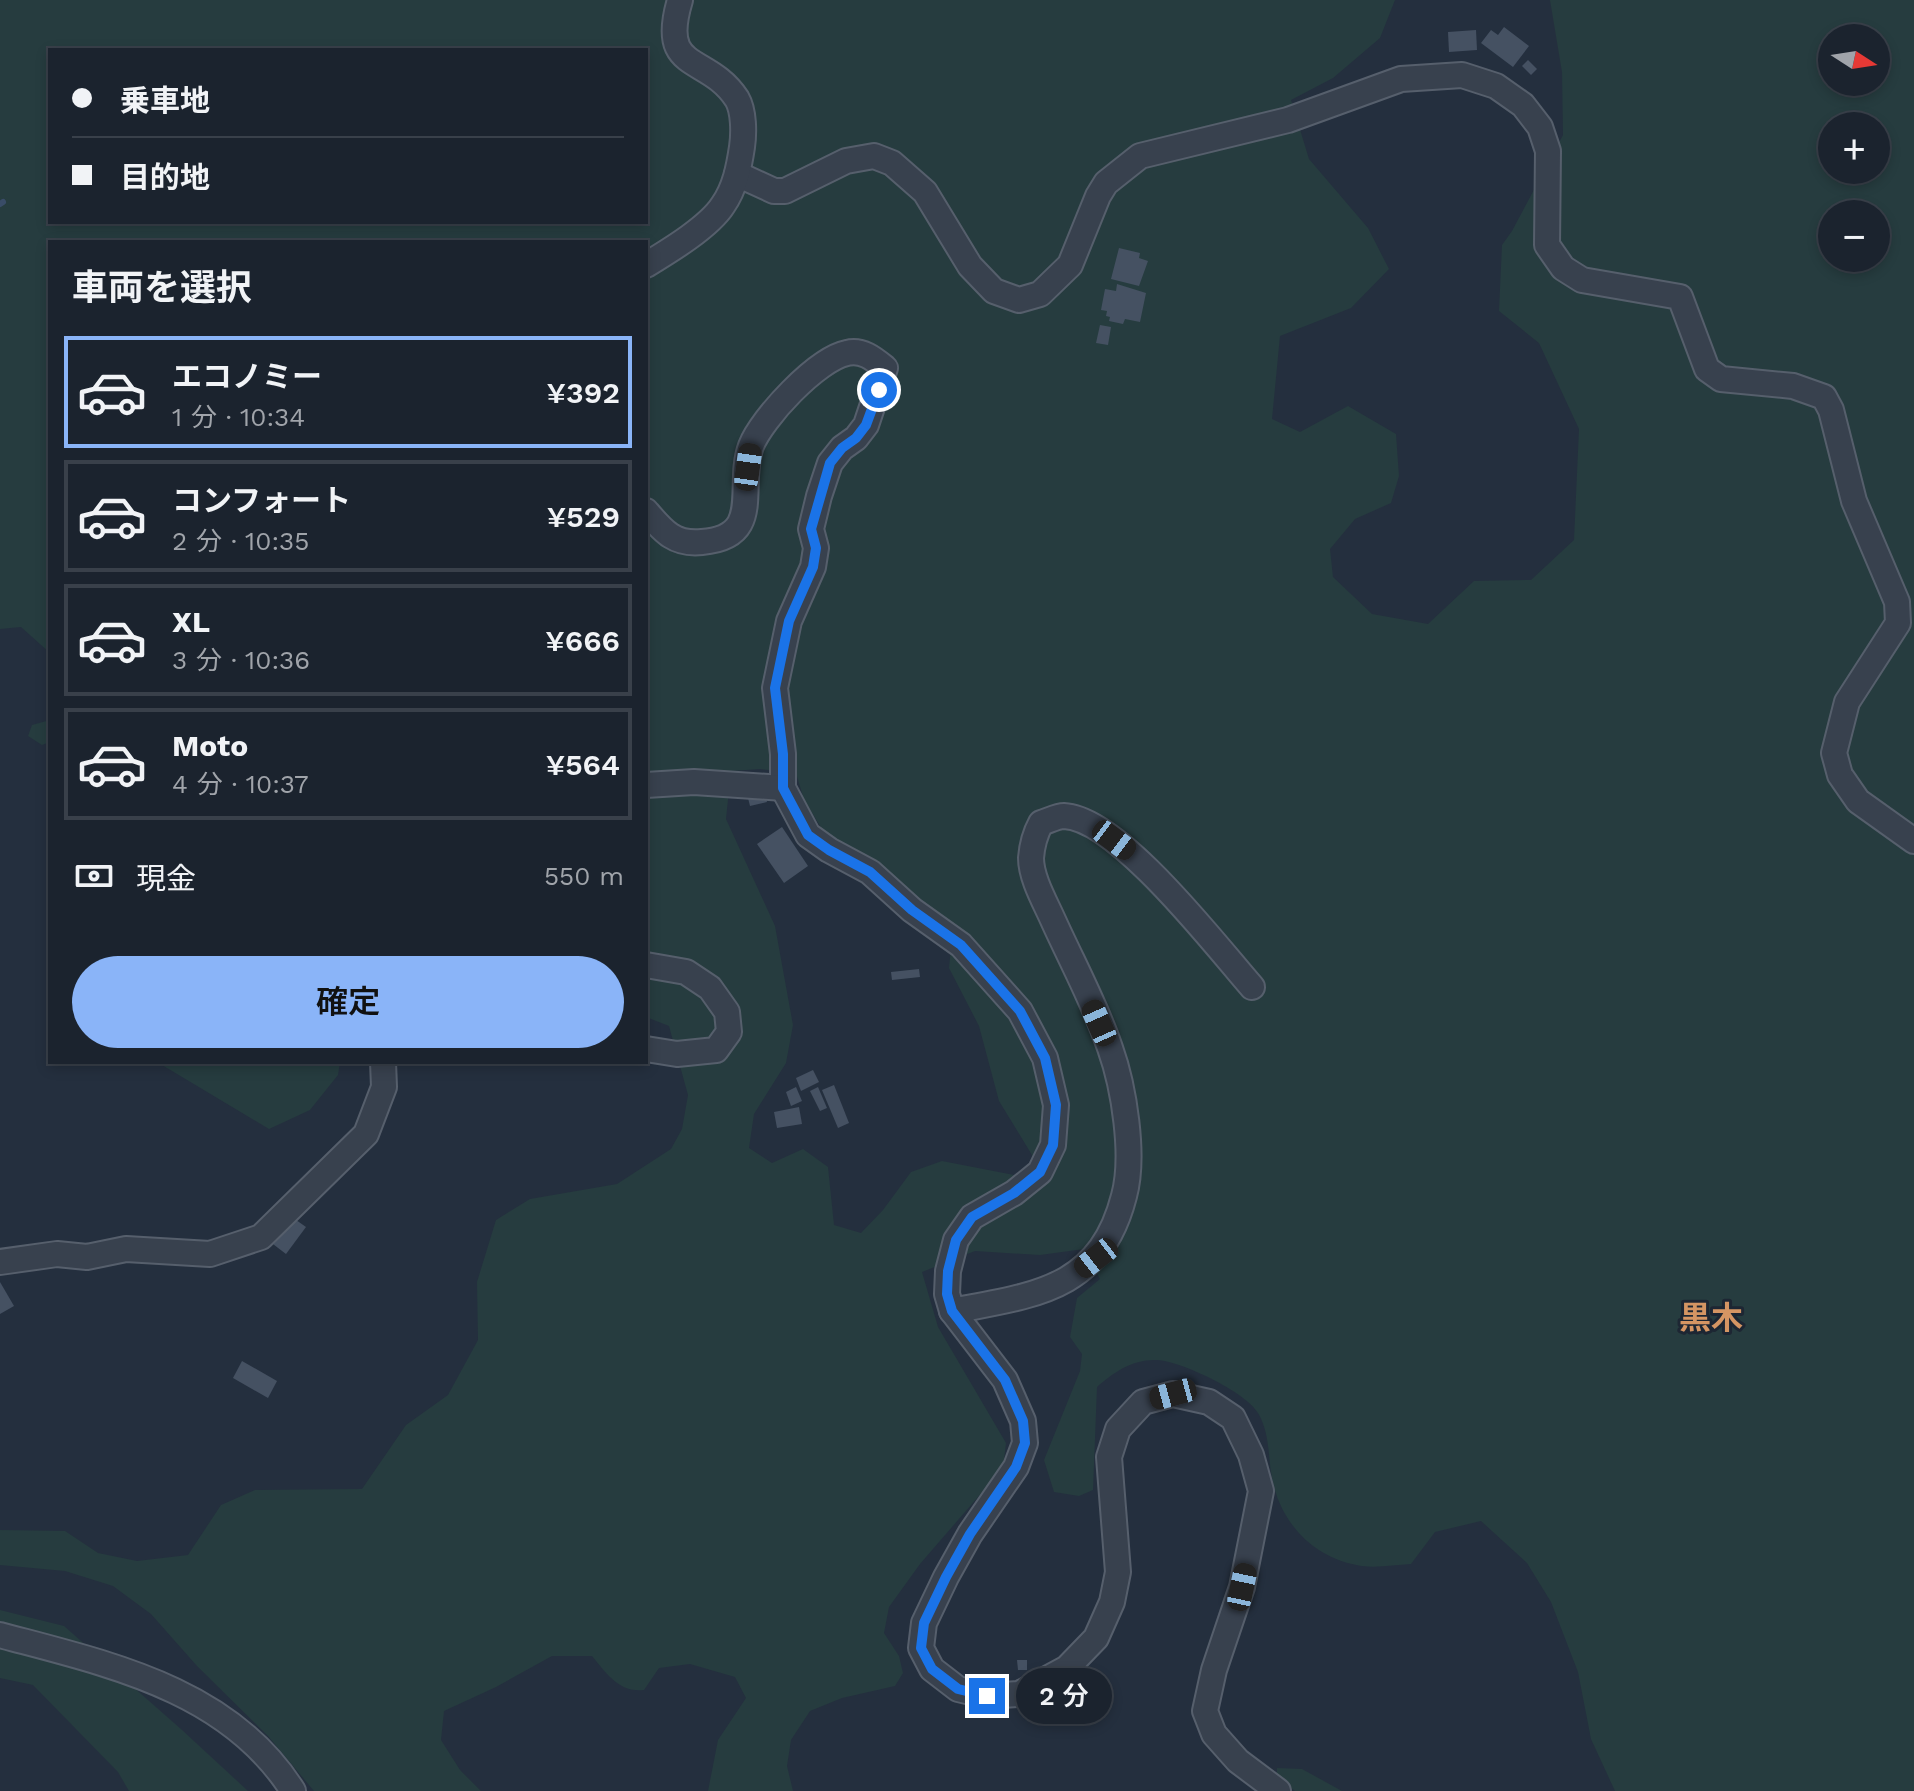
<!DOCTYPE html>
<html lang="ja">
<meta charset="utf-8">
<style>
:root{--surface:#1b232e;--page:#242b36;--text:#f1f3f6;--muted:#a0a4aa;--line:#39404a;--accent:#8ab4f8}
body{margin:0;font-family:"Work Sans","Noto Sans JP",sans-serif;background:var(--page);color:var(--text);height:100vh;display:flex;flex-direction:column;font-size:30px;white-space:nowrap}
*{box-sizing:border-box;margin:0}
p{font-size:26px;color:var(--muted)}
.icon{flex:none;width:44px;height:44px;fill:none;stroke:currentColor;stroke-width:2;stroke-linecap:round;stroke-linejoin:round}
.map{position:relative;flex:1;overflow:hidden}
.panel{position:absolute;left:48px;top:240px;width:600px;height:824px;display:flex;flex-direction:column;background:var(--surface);border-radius:0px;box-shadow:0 4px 12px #0003,0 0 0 2px var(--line)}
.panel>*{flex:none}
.top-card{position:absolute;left:48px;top:48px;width:600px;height:176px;border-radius:0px;box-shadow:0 4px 12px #0003,0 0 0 2px var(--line);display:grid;align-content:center;height:176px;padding:0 24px;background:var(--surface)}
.needle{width:52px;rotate:102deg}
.controls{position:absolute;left:1818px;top:24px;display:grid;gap:16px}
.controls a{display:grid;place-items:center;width:72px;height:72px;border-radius:50%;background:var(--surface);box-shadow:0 4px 12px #0003,0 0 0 2px var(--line);font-size:40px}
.end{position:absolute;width:36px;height:36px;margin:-18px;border:10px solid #1a73e8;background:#fff;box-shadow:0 0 0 4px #fff}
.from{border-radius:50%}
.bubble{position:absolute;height:56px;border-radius:28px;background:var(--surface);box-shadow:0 4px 12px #0003,0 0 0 2px var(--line);font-size:26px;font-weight:600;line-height:56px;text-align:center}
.car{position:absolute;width:24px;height:48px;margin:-24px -12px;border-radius:10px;box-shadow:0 0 6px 2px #0007;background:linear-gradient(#222 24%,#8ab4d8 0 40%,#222 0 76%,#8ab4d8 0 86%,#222 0)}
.top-card b{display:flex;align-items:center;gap:28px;height:76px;font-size:30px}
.top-card b+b{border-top:2px solid var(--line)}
.top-card i{width:20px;height:20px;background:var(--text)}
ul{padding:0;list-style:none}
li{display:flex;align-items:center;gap:24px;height:112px;margin:0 16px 12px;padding:0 8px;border:4px solid var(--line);border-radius:0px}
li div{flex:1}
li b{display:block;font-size:30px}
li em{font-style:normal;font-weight:600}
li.on{border-color:var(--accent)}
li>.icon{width:72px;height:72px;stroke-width:1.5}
h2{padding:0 24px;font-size:36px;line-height:96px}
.pay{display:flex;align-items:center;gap:20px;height:88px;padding:0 24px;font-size:30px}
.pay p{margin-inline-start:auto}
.primary-button{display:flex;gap:16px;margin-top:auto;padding:16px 24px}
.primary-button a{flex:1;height:92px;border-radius:48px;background:var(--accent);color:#111;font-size:32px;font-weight:600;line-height:92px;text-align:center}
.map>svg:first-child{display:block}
.green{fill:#263c3f;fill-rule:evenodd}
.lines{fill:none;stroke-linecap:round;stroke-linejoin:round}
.stream{stroke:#394c67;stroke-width:6}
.building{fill:#455162}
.minor-casing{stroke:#565f6c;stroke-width:28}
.minor{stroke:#38414e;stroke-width:24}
.route{stroke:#1a73e8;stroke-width:10}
.labels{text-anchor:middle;stroke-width:6;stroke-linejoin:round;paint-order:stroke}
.quarter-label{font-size:32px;font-weight:bold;fill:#d59563;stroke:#1d2633}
</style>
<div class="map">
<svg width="1914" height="1791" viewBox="0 0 1914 1791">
<rect width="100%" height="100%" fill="#242f3e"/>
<!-- green -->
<g class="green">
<path d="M0 0H1395L1380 38 1333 78 1291 100 1309 159 1368 228 1389 269 1351 308 1280 336 1272 419 1300 432 1348 406 1396 434 1399 476 1391 503 1355 519 1330 549 1333 577 1372 614 1428 624 1474 581 1531 580 1574 540 1579 429 1539 343 1499 311 1502 245 1512 231 1563 135 1562 72 1550 0H1914V1791H1615L1591 1739 1578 1672 1551 1602 1527 1563 1481 1521 1435 1532 1411 1564C1395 1565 1377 1568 1362 1566 1315 1559 1281 1525 1272 1478 1268 1457 1270 1433 1258 1413 1246 1392 1181 1361 1157 1360 1133 1359 1114 1372 1097 1387L1093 1490 1079 1496 1054 1492 1044 1460 1080 1371 1082 1354 1070 1337 1077 1298 1100 1279 1084 1249 1040 1255 975 1251 922 1272 938 1327 1006 1443 1003 1468 920 1564 889 1607 884 1633 899 1656 903 1673 895 1686 842 1698 810 1711 791 1740 787 1766 793 1791H708L718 1740 746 1698 735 1677 690 1664 659 1668 644 1690C619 1693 606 1673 592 1656H552L496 1687 444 1711 441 1740 460 1770 481 1791H314L268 1736 197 1666 151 1614 113 1586 65 1571 0 1565V1530L65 1531 98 1553 137 1561 188 1555 221 1505 255 1490 362 1489 406 1425 448 1395 478 1340 477 1282 496 1220 530 1199 617 1184 671 1149 682 1129 688 1095 669 1026 646 1017V242H50V653L21 627 0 629ZM1832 38H1876V82H1832ZM50 50H646V222H50ZM1832 126H1876V170H1832ZM1832 214H1876V258H1832ZM760 769 796 773 804 800 822 829 953 927 949 968 979 1026 999 1101 1032 1155 1031 1169 1014 1175 942 1161 911 1172 883 1210 861 1233 834 1225 828 1167 803 1149 772 1163 749 1148 754 1114 786 1063 793 1025 775 926 726 819 731 771Z"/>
<polygon points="50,720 50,742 42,745 28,736 32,725"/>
<polygon points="157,1062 340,1062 338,1075 310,1110 269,1129"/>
<polygon points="0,1610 64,1626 182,1730 248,1791 129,1791 118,1772 33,1685 0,1678"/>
<polygon points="1277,1768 1302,1769 1342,1791 1295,1791 1277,1777"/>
</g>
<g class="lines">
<!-- stream -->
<polyline class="stream" points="0,204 3,202"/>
</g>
<!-- building -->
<g class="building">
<polygon points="1504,27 1529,46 1513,67 1481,43 1491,30 1498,35"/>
<polygon points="1476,30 1477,50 1449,52 1448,32"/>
<polygon points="1528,60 1537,69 1531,75 1522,66"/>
<polygon points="1119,248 1140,253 1139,258 1148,261 1139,286 1111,279"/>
<polygon points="1117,284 1146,293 1140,322 1125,319 1123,324 1109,321 1110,317 1106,316 1107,311 1101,310 1105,289 1116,291"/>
<polygon points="1100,325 1111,327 1108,345 1096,343"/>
<polygon points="764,790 767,802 750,806 747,794"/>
<polygon points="782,827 808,866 784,883 757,844"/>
<polygon points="919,969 920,977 892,980 891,972"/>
<polygon points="813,1070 819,1082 801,1091 796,1078"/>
<polygon points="834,1085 849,1123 838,1128 822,1090"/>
<polygon points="796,1087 802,1101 791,1106 786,1092"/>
<polygon points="818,1087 827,1108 820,1111 810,1091"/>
<polygon points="799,1107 802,1124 777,1128 774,1112"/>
<polygon points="289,1215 306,1227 286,1254 269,1241"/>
<polygon points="0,1282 14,1306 0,1314"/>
<polygon points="242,1361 277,1381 268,1398 233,1378"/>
<polygon points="1017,1660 1027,1660 1027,1670 1018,1670"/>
</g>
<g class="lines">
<!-- minor casing -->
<g class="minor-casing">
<g id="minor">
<polyline points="737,174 774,191 785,191 846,161 874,156 892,163 925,192 970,266 994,291 1019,300 1040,294 1070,265 1098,196 1106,183 1140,156 1288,120 1401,79 1462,75 1496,86 1523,105 1540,127 1548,151 1547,245 1563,268 1582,280 1680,297 1707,369 1721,379 1793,386 1824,397 1831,410 1854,501 1897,602 1898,623 1847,702 1834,753 1840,775 1858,801 1914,841"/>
<path d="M646 265C669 251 709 227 723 205 735 188 739 167 742 147 744 133 744 111 737 99 707 53 658 74 680 0"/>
<path d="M646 511C663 531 674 545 702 542 765 537 736 487 751 446 762 418 817 359 847 353 862 349 874 359 885 368L866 425 856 438 842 448 830 463 819 496 811 529 816 548 813 567 789 621 775 688 783 754V788L808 835 829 850 870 872 912 910 961 945 1020 1011 1045 1058 1056 1105 1053 1145 1040 1172 1014 1193 972 1217 956 1240 948 1271 947 1294 952 1311 1005 1380 1023 1421 1025 1443 1016 1467 970 1534 946 1577 924 1623 921 1648 932 1669 958 1689 987 1696 1019 1694 1067 1668 1096 1638 1112 1602 1118 1572 1109 1457 1118 1429 1143 1402 1173 1394 1209 1402 1233 1418 1251 1455 1261 1491 1242 1587 1214 1670 1205 1711 1214 1734 1238 1761 1278 1791"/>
<polyline points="646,785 694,782 783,788"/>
<polyline points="646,965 686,972 710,988 727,1012 729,1032 716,1050 677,1054 646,1049"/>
<polyline points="0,1262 57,1254 87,1257 126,1249 210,1254 261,1237 366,1134 384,1087 383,1062"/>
<path d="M952 1311C1035 1295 1100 1290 1124 1196 1135 1156 1124 1087 1110 1048 1095 1004 1072 962 1053 920 1045 902 1031 878 1031 858 1032 845 1035 834 1041 823 1048 821 1057 816 1064 816 1118 818 1216 946 1252 987"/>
<path d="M0 1635C108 1664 229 1689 293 1791"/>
</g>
</g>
<!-- minor -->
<use href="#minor" class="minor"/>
</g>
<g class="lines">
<!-- route -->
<polyline class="route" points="879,390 866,425 856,438 842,448 830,463 811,529 816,548 813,567 789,621 775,688 783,754 783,788 808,835 829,850 870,872 912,910 961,945 1020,1011 1045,1058 1056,1105 1053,1145 1040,1172 1014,1193 972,1217 956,1240 948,1271 947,1294 952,1311 1005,1380 1023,1421 1025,1443 1016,1467 970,1534 946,1577 924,1623 921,1648 932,1669 958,1689 987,1696"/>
</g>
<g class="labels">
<!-- quarter labels -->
<g class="quarter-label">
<text x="1711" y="1329">黒木</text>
</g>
</g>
</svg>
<div class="controls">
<a><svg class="needle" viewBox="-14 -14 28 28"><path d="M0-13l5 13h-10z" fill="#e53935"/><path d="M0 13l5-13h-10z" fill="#a0a4aa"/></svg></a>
<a>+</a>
<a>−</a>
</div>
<i class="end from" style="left:879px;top:390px"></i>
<i class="end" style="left:987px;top:1696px"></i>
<div class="bubble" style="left:1016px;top:1668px;width:96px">2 分</div>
<i class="car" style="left:748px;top:467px;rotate:8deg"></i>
<i class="car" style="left:1114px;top:840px;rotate:127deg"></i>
<i class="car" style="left:1099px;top:1023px;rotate:336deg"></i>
<i class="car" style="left:1096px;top:1258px;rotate:232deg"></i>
<i class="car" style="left:1173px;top:1394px;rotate:255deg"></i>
<i class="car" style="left:1242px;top:1587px;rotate:12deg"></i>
<div class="top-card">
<b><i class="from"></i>乗車地</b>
<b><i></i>目的地</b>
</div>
<section class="panel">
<h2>車両を選択</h2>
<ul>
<li class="on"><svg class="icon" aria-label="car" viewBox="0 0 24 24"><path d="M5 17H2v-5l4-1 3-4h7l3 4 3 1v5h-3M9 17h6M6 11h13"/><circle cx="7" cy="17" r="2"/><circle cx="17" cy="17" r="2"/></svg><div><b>エコノミー</b><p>1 分 · 10:34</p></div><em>¥392</em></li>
<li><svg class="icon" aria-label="car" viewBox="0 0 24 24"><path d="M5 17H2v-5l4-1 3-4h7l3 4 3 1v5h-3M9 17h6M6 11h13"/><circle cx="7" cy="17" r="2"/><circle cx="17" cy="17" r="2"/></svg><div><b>コンフォート</b><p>2 分 · 10:35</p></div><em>¥529</em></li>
<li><svg class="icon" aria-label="car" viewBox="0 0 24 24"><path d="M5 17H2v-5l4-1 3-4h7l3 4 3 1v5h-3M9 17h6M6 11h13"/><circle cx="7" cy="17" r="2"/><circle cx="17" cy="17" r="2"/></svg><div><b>XL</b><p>3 分 · 10:36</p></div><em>¥666</em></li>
<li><svg class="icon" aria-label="car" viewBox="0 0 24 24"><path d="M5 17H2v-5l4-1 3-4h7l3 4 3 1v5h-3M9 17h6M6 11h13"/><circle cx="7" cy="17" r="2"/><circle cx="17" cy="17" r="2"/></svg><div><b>Moto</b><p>4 分 · 10:37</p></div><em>¥564</em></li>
</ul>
<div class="pay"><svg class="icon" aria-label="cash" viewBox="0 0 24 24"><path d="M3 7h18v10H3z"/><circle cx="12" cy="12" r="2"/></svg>現金<p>550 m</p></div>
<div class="primary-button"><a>確定</a></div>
</section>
</div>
